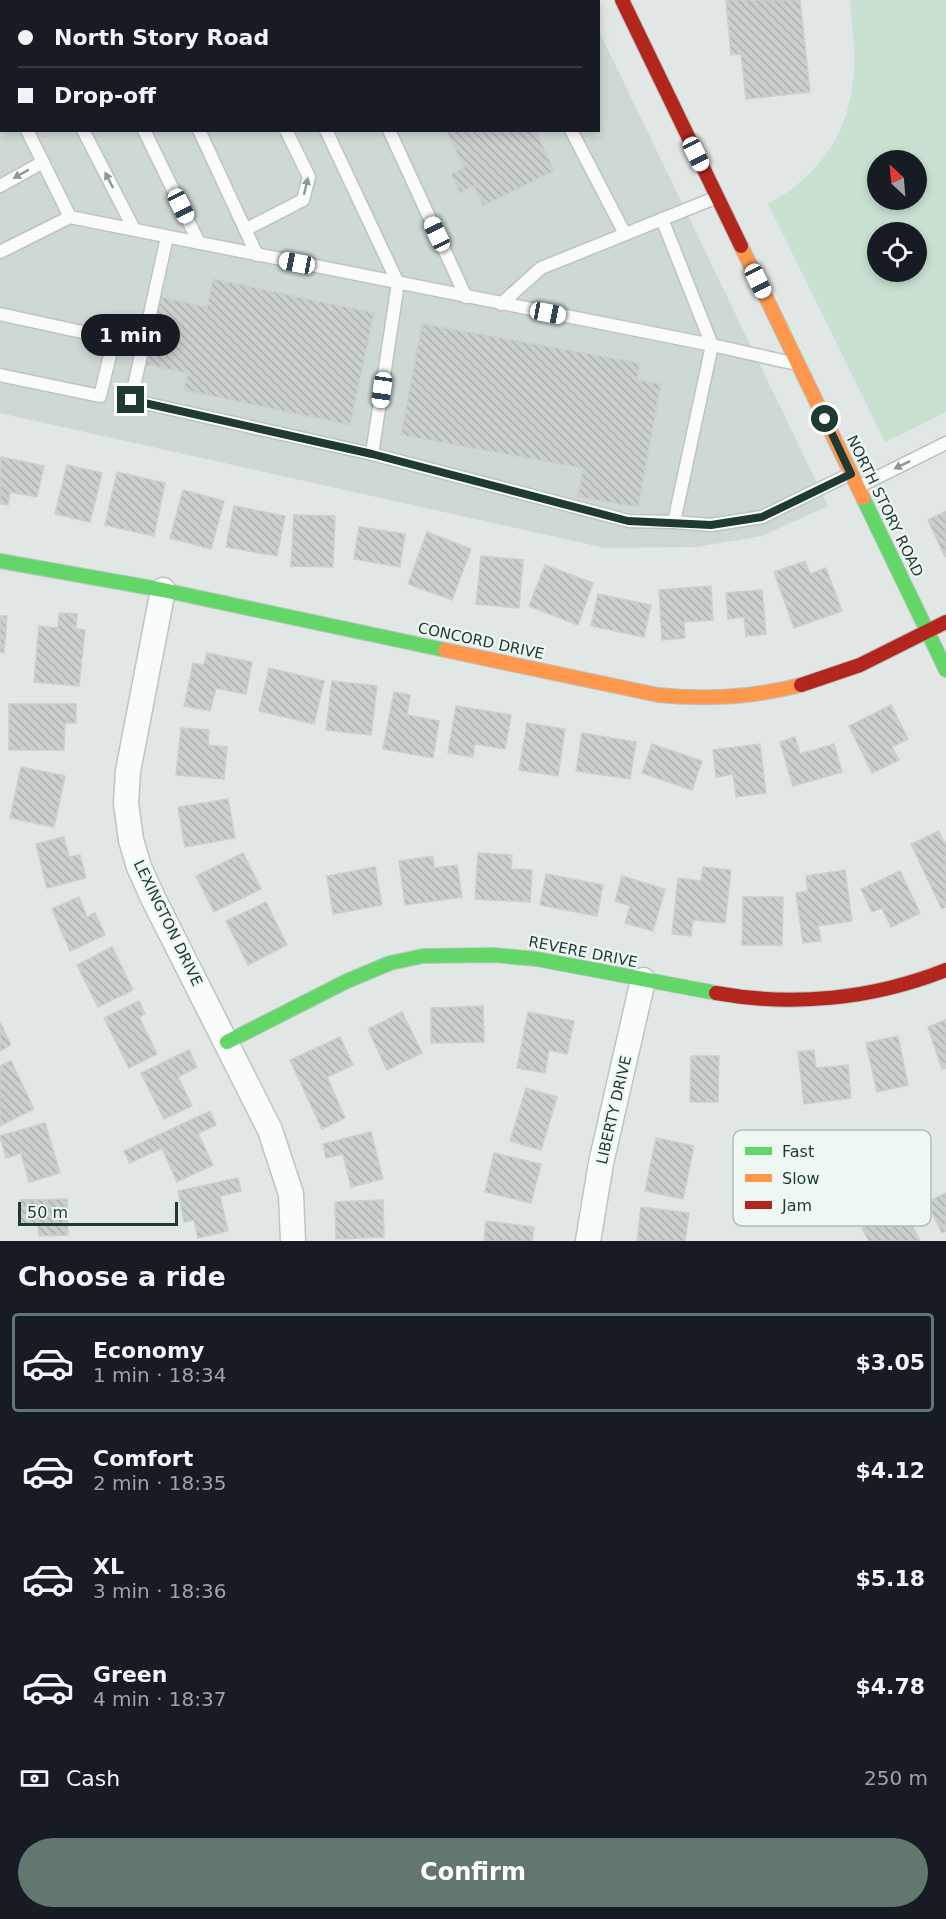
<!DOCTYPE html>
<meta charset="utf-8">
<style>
:root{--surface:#171b24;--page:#242831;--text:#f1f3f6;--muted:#9ea1a6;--line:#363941;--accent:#637771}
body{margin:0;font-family:"DejaVu Sans",sans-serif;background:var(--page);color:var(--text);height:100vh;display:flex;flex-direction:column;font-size:22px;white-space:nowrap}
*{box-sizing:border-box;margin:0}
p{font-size:20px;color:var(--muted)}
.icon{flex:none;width:33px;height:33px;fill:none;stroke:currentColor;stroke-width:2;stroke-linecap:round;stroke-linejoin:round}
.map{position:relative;height:1241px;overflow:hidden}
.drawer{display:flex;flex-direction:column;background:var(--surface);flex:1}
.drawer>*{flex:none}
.banner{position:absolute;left:0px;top:0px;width:600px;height:132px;box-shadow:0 3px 9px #0003;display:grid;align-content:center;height:132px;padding:0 18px;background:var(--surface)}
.needle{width:39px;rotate:334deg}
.controls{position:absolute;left:867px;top:150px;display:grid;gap:12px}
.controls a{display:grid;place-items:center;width:60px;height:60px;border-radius:50%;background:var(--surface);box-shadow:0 3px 9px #0003;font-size:30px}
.scale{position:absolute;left:18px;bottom:15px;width:160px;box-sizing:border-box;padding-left:6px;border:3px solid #1f3a33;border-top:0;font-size:16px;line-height:21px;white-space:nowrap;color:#1f3a33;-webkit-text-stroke:4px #eef7f2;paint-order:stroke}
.end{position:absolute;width:27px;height:27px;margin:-14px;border:8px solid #1f3a33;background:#fff;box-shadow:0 0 0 3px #fff}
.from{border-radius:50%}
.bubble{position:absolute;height:42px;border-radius:21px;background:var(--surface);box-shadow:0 3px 9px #0003;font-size:20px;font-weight:600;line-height:42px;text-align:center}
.car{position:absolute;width:18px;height:36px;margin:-18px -9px;border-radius:8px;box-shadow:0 0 4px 2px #0007;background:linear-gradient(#fff 24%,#345 0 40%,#fff 0 76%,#345 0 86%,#fff 0)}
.banner b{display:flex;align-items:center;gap:21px;height:57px;font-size:22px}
.banner b+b{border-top:2px solid var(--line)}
.banner i{width:15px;height:15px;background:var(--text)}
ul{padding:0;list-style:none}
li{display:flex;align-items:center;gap:18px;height:99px;margin:0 12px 9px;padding:0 6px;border:3px solid transparent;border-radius:6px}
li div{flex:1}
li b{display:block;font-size:22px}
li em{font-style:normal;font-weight:600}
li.current{border-color:var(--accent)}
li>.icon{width:54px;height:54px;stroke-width:1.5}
h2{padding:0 18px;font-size:27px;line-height:72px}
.pay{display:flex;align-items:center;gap:15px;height:66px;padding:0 18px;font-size:22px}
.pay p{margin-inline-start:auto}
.primary-button{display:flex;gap:12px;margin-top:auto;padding:12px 18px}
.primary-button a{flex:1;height:69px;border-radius:36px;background:var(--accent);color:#fff;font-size:24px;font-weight:600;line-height:69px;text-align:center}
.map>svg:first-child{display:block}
.built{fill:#ced9d4}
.pitch{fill:#c8e1d1;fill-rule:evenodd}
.building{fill:url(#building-back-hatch);stroke:#c9d0cd;stroke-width:1.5}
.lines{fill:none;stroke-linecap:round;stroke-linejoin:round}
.lane-casing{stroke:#bdc4c1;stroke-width:15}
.street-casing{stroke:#bdc4c1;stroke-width:27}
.fast-casing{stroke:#bcc5c2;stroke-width:16}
.slow-casing{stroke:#bcc5c2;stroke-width:16}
.jam-casing{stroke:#bcc5c2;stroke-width:16}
.lane{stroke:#fafbfb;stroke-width:12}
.street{stroke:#fafbfb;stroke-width:24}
.fast{stroke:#63d668;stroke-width:14}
.slow{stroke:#ff974d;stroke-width:14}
.jam{stroke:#b3261e;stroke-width:14}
.oneway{fill:#8c9a97}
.route{stroke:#1f3a33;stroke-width:8}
.labels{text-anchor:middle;stroke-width:4.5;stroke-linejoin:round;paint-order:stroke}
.street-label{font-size:15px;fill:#1f3a33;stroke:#eef7f2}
.key{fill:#eef7f2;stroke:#b0beb9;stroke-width:1.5}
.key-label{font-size:16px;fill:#1f3a33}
</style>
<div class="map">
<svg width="946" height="1241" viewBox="0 0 946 1241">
<defs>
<pattern id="building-back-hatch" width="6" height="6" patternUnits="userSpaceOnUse" patternTransform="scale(1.5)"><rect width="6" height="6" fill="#c9cfcd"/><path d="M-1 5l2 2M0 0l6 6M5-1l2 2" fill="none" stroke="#acb2b0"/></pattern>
</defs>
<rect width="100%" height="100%" fill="#e0e7e4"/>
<!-- built -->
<polygon class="built" points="0,0 583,0 584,1 2,2 2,130 598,130 599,31 828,506 762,536 696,547 605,548 0,413"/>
<!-- pitch -->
<path class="pitch" d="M850 0H946V412L885 442 768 204C821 175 851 131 854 70 856 47 851 23 850 0ZM878 160H916V200H878ZM878 232H916V272H878Z"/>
<!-- building -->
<g class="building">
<polygon points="726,0 800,0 810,92 746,99 741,54 731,55"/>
<polygon points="446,130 535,130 554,171 483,206 474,186 460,193 451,174 464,168"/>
<polygon points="213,279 374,313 350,425 184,390 188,373 146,365 161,297 207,307"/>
<polygon points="422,324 640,363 637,380 661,384 638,507 578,497 583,468 401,435"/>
<polygon points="1,457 44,466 37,497 10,492 8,505 0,504"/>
<polygon points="67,465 102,473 90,522 55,514"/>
<polygon points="117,472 165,483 154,536 105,525"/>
<polygon points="183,490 224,501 211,549 170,538"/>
<polygon points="234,506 285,516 277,556 226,547"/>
<polygon points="946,511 946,556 945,557 928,520"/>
<polygon points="294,515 335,516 333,567 291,566"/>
<polygon points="359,527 405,534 400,567 354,559"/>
<polygon points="427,532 471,549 452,600 408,584"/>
<polygon points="481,556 523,560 519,608 476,604"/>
<polygon points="805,561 810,574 826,568 842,611 794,628 774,572"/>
<polygon points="545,565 593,583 578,625 529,606"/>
<polygon points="711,586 713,620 684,622 685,638 662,640 659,590"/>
<polygon points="762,590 766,634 746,636 744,617 728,619 726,593"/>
<polygon points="598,594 651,605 644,637 591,626"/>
<polygon points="59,613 77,614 76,629 85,630 79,686 34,682 39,626 58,628"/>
<polygon points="0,616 7,616 4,653 0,652"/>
<polygon points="207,653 252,662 246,694 216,688 210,711 184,706 193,663 204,665"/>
<polygon points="269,668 324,681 314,724 259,711"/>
<polygon points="332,681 377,686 371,735 326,730"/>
<polygon points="394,692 410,695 407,715 439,721 433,758 383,749"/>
<polygon points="9,704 76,704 76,723 65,723 64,750 9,750"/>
<polygon points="891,705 908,739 892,747 899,760 872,773 849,726"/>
<polygon points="456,706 511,715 505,749 475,744 473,757 448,753"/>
<polygon points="527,723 565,729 558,776 519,770"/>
<polygon points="181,728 209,730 208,745 227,747 224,779 176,775"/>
<polygon points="582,733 636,742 630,779 576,771"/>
<polygon points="795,737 800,754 834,744 842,772 793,786 780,742"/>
<polygon points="652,744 702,761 692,790 642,773"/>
<polygon points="760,744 766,793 736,797 733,774 716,777 713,750"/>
<polygon points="21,767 65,776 54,827 10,818"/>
<polygon points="228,799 235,838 185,847 178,807"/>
<polygon points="939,831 944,843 946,842 946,907 942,909 911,844"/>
<polygon points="64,837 69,857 80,855 86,878 47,888 36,844"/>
<polygon points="243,853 261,889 214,912 196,876"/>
<polygon points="478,853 512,855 511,869 532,870 530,902 475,899"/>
<polygon points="433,856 434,868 457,865 462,897 405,905 399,861"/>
<polygon points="375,867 382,905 333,914 327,876"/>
<polygon points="703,867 731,870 725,923 693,920 691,936 672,934 678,878 701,881"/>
<polygon points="845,870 852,921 818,926 821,941 803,943 796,893 808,891 806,876"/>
<polygon points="900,871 920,913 891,927 882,908 872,912 861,889"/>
<polygon points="546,874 603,885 597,916 540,905"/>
<polygon points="622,876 665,889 653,931 625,923 630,906 615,901"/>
<polygon points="79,897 87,917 95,913 105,935 70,951 52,909"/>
<polygon points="743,897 783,897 782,945 742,945"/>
<polygon points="266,902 287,945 248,965 226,921"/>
<polygon points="112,947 133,990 98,1007 77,965"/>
<polygon points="139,1001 145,1014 139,1017 157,1054 129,1068 104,1018"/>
<polygon points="483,1006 484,1042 431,1043 431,1008"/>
<polygon points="402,1012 422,1053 387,1070 368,1029"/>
<polygon points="528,1012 574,1021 567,1054 549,1050 545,1073 517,1068"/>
<polygon points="946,1020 946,1068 942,1069 928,1027"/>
<polygon points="0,1022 11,1045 0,1051"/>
<polygon points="898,1036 908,1085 877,1092 866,1043"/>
<polygon points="340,1037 353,1065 327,1077 345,1118 322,1129 290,1060"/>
<polygon points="189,1050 197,1067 178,1077 192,1106 164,1119 141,1073"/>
<polygon points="814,1050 816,1068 848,1065 851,1098 804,1104 798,1052"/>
<polygon points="691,1056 719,1056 718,1102 690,1102"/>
<polygon points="11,1061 34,1109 0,1126 0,1066"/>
<polygon points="526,1088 557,1097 541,1150 510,1141"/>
<polygon points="210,1111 216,1125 198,1133 213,1165 177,1182 162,1148 130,1163 124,1151"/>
<polygon points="45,1123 60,1173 29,1182 21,1153 6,1158 0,1136"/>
<polygon points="371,1132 383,1179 351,1187 343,1154 326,1158 323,1144"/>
<polygon points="656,1138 694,1146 683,1199 645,1191"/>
<polygon points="494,1153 541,1164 531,1203 485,1192"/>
<polygon points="238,1178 241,1191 220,1196 228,1231 198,1238 194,1220 184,1222 178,1191"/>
<polygon points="946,1193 946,1231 942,1233 927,1202"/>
<polygon points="67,1199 68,1235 39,1236 38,1224 20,1224 20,1200"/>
<polygon points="383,1200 384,1237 336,1239 335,1202"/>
<polygon points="641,1207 689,1213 685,1241 637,1241"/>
<polygon points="903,1208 920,1241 869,1241 862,1228"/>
<polygon points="486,1221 534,1227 532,1241 484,1241"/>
</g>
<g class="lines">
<!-- lane casing -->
<g class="lane-casing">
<g id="lane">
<polyline points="138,0 139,2"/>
<polyline points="264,0 265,2"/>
<polyline points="329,0 330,2"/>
<polyline points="42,2 81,2"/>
<polyline points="397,2 407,0"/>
<polyline points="0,3 2,3"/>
<polyline points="0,76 2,79"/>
<polyline points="27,130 70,217 712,345 792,363"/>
<polyline points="83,130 134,229"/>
<polyline points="144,130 199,243"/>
<polyline points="199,130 257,255"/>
<polyline points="389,130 466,297"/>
<polyline points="571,130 625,234"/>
<polyline points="0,186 43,162"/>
<polyline points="662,219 712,345 674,522 711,525 762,517 850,474"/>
<polyline points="245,230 303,200 309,177 286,130"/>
<polyline points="167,237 131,400 372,454 398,283 326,130"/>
<polyline points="0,252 70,217"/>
<polyline points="501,304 541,268 715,198"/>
<polyline points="0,314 114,339 100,396 0,375"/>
<polyline points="372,454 629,521 674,522"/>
<polyline points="858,487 946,443"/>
</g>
</g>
<!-- street casing -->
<g class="street-casing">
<g id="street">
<polyline points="163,590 128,771 126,803 131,840 139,867 153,898 270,1130 291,1194 293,1241"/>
<polyline points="588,1241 601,1163 643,980"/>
</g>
</g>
<!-- fast casing -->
<g class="fast-casing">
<g id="fast">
<polyline points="863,498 946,670"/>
<polyline points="0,561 163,590 445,650"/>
<polyline points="227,1042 347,981 390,963 423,956 493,955 537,959 716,993"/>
</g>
</g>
<!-- slow casing -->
<g class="slow-casing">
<g id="slow">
<polyline points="741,246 863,498"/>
<path d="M445 650 658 695C707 700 754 697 801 685"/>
</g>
</g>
<!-- jam casing -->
<g class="jam-casing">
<g id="jam">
<polyline points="622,0 741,246"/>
<polyline points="801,685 860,665 946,622"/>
<path d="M716 993C793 1007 873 999 946 970"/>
</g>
</g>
<!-- lane -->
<use href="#lane" class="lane"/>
<!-- street -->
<use href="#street" class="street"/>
<!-- fast -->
<use href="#fast" class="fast"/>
<!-- slow -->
<use href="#slow" class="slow"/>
<!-- jam -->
<use href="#jam" class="jam"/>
</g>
<!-- one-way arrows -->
<defs><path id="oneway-solid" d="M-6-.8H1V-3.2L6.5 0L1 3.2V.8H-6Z" transform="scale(1.5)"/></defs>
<g class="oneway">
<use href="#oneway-solid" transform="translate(21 174) rotate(151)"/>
<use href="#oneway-solid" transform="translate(109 180) rotate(-117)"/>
<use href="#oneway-solid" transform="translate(306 186) rotate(-77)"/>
<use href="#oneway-solid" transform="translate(902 465) rotate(154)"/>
</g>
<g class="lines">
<!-- route -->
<polyline class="route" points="131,400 372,454 628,521 711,525 762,517 851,474 825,419"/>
</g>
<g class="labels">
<!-- street labels -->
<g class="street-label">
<text transform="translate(885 506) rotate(64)" y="5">NORTH STORY ROAD</text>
<text transform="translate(481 641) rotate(12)" y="5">CONCORD DRIVE</text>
<text transform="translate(168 923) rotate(64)" y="5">LEXINGTON DRIVE</text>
<text transform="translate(583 952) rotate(11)" y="5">REVERE DRIVE</text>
<text transform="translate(614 1110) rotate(-77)" y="5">LIBERTY DRIVE</text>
</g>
</g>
<!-- legend -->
<rect x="733" y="1130" width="198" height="96" rx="9" class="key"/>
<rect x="745" y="1147" width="27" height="8" fill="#63d668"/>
<rect x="745" y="1174" width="27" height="8" fill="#ff974d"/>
<rect x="745" y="1201" width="27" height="8" fill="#b3261e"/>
<g class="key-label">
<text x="782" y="1157">Fast</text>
<text x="782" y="1184">Slow</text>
<text x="782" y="1211">Jam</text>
</g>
</svg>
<div class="controls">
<a><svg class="needle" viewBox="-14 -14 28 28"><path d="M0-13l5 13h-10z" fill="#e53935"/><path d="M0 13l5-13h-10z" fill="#9ea1a6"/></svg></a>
<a><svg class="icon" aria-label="locate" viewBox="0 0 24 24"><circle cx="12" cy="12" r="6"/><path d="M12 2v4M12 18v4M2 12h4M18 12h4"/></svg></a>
</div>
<div class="scale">50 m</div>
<i class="end from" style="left:825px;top:419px"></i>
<i class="end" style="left:131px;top:400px"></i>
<div class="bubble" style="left:81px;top:314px;width:99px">1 min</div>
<i class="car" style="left:696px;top:154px;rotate:154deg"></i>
<i class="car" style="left:181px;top:206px;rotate:154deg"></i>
<i class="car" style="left:437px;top:234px;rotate:335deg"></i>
<i class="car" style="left:297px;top:263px;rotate:281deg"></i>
<i class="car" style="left:758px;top:281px;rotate:154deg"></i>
<i class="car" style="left:548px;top:313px;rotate:101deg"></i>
<i class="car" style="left:382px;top:390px;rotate:188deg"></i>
<div class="banner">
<b><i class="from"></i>North Story Road</b>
<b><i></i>Drop-off</b>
</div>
</div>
<section class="drawer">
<h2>Choose a ride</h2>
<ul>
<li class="current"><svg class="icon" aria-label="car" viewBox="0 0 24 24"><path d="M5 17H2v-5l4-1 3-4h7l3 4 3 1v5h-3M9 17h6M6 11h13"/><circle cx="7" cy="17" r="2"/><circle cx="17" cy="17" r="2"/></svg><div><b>Economy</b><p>1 min · 18:34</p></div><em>$3.05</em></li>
<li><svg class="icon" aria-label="car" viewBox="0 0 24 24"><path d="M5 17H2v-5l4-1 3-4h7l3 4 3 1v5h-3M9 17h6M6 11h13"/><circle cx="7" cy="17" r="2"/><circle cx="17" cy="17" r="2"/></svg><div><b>Comfort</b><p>2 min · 18:35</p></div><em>$4.12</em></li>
<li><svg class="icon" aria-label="car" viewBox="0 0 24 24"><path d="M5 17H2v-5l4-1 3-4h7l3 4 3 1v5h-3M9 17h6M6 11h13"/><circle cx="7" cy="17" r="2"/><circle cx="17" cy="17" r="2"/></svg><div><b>XL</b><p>3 min · 18:36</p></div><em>$5.18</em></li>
<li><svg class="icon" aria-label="car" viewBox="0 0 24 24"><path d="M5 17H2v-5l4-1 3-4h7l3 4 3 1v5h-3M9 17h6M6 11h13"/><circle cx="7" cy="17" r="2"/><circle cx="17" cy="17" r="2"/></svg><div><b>Green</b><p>4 min · 18:37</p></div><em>$4.78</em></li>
</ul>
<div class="pay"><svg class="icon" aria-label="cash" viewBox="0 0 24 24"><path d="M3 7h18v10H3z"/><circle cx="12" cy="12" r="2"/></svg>Cash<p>250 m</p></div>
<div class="primary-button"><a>Confirm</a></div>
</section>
